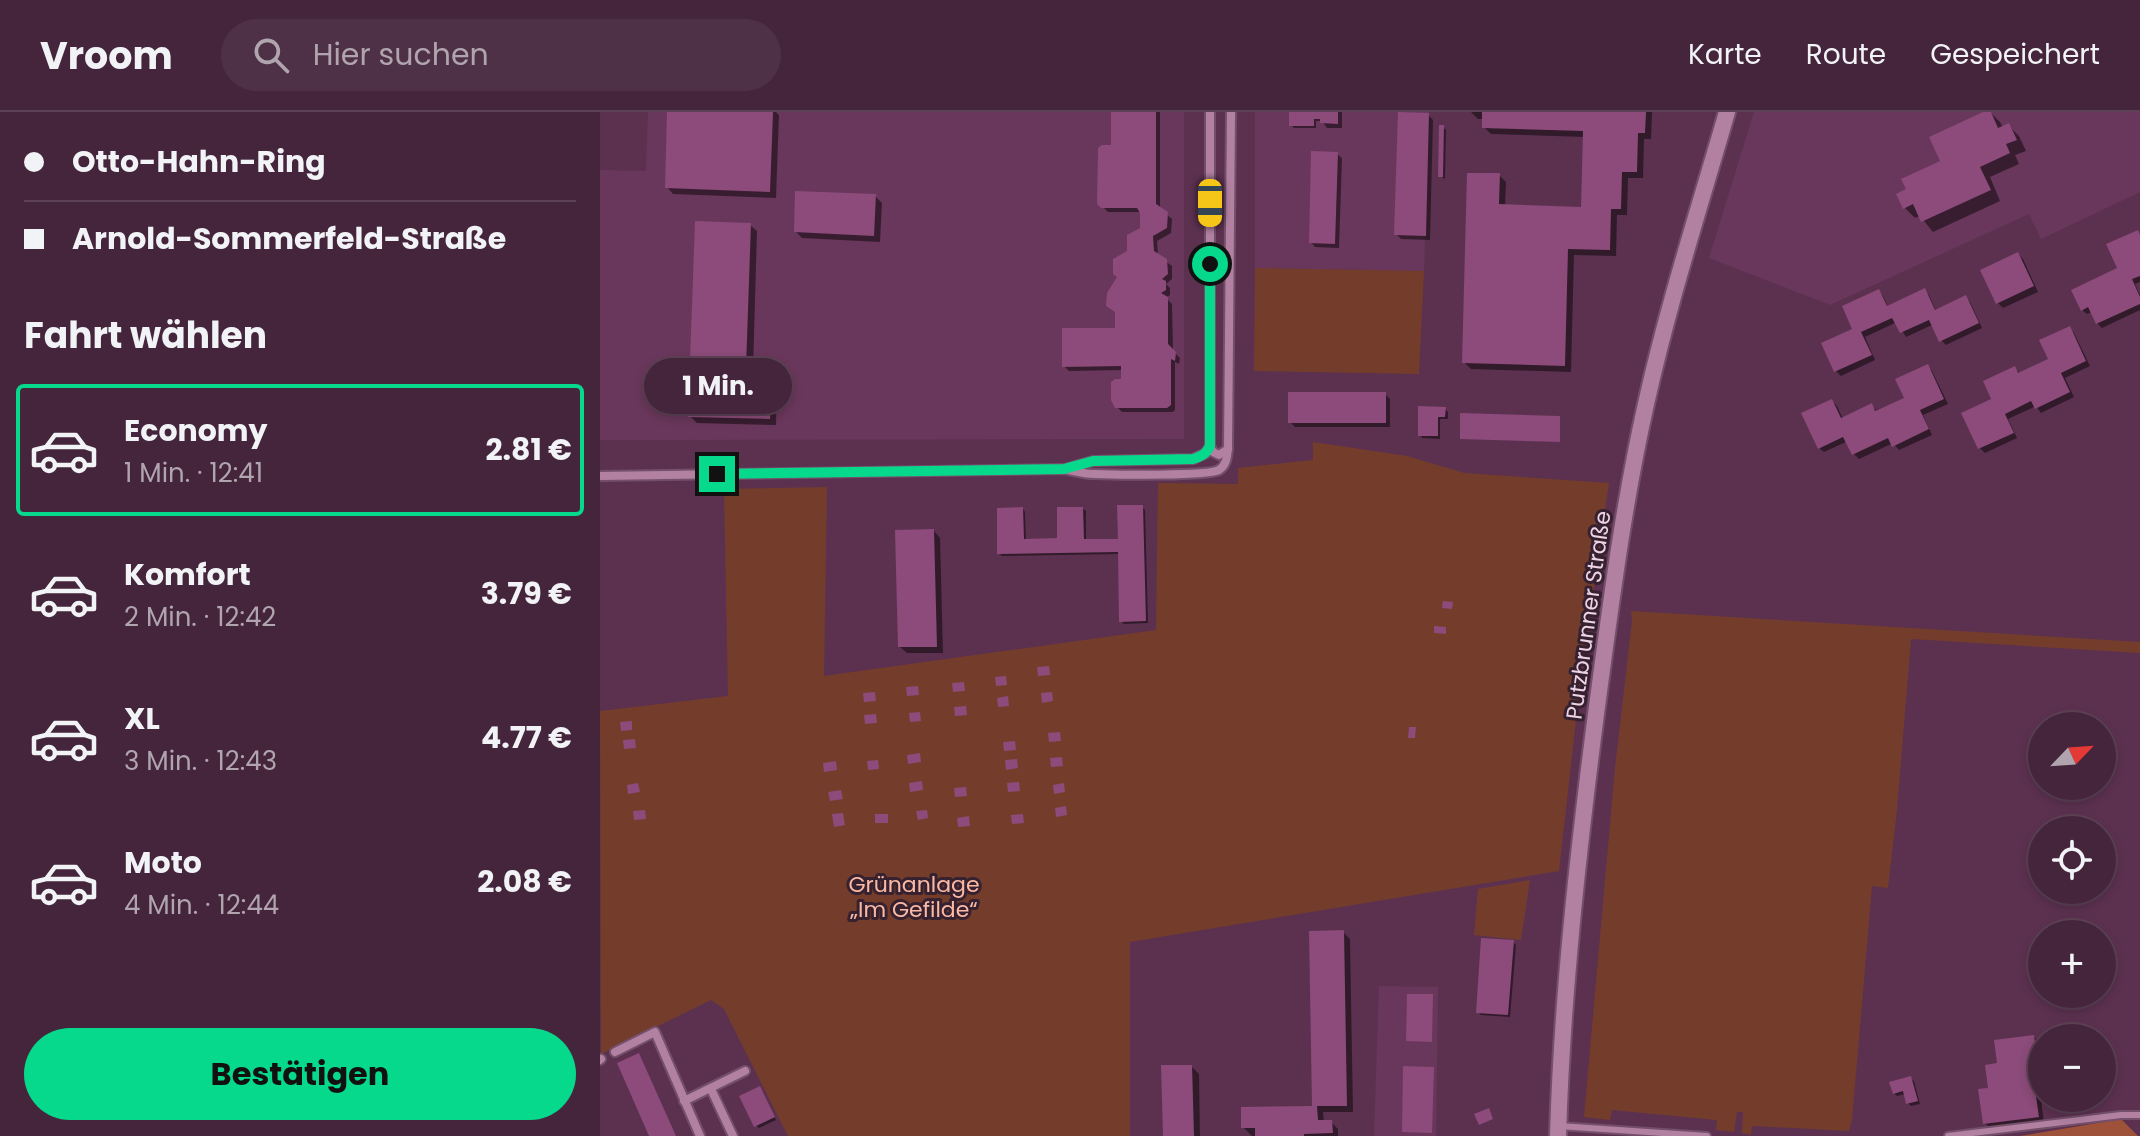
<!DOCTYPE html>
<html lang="de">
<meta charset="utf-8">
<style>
:root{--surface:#45253c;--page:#4f3147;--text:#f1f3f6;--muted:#b0a5af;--line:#5d4256;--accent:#06d98b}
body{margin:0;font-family:Poppins,sans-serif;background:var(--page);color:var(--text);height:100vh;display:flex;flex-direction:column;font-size:30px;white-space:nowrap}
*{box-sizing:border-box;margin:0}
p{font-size:26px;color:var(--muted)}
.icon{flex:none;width:44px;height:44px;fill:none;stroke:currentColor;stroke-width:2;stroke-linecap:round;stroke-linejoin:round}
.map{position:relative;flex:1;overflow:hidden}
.drawer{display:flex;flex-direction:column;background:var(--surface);width:600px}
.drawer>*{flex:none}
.hud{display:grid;align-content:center;height:176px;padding:0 24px;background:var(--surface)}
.needle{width:52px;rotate:65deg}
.controls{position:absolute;left:1428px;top:600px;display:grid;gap:16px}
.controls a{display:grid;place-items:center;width:88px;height:88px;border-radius:50%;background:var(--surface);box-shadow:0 4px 12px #0003,0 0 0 2px var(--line);font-size:40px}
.end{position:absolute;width:36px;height:36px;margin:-18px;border:10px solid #06d98b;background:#111;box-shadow:0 0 0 4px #111}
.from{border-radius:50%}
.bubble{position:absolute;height:56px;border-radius:28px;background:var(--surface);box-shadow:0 4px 12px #0003,0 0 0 2px var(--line);font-size:26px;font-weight:700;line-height:56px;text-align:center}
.car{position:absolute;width:24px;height:48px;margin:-24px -12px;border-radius:10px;box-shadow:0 0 6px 2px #0007;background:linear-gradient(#f5c518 24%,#345 0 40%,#f5c518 0 76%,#345 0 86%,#f5c518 0)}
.hud b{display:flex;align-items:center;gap:28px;height:76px;font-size:30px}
.hud b+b{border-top:2px solid var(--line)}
.hud i{width:20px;height:20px;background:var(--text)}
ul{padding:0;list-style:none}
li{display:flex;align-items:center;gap:24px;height:132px;margin:0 16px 12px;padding:0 8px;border:4px solid transparent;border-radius:8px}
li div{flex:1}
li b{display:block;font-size:30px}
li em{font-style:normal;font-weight:700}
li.active{border-color:var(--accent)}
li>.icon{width:72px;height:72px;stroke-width:1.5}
h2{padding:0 24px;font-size:36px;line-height:96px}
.button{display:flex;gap:16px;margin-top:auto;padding:16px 24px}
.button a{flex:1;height:92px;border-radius:48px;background:var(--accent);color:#111;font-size:32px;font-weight:700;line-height:92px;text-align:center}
header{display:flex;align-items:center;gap:48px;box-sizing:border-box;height:112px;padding:0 40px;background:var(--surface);border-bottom:2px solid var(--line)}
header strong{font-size:38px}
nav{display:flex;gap:44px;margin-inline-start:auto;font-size:28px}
.search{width:560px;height:72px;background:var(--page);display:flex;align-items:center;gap:20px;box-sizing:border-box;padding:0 28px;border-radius:44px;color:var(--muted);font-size:30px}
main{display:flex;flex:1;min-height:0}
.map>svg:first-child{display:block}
.built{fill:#69375b}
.green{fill:#743d2b}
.forest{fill:#9d5239}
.shadow{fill:#0007}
.building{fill:#8c4b7a}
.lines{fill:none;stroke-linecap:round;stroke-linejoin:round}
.service-casing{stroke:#744f6a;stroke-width:10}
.minor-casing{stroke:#744f6a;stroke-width:12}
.secondary-casing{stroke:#744f6a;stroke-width:20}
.service{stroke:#b281a2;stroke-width:6}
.minor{stroke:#b281a2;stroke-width:8}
.secondary{stroke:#b281a2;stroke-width:16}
.route{stroke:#06d98b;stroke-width:10}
.labels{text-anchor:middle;stroke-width:6;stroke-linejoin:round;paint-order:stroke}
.street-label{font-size:22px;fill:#eed3e5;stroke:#35212f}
.park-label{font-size:22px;fill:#fbb9a4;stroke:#35212f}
</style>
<header>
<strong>Vroom</strong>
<div class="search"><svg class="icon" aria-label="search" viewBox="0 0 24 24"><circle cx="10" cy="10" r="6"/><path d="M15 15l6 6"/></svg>Hier suchen</div>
<nav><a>Karte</a><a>Route</a><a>Gespeichert</a></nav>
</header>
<main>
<section class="drawer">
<div class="hud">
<b><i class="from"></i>Otto-Hahn-Ring</b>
<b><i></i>Arnold-Sommerfeld-Straße</b>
</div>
<h2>Fahrt wählen</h2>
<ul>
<li class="active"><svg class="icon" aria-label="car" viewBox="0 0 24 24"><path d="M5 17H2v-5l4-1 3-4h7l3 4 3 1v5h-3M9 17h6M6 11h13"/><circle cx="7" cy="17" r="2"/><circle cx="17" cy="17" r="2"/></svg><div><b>Economy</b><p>1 Min. · 12:41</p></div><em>2.81 €</em></li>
<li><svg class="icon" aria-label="car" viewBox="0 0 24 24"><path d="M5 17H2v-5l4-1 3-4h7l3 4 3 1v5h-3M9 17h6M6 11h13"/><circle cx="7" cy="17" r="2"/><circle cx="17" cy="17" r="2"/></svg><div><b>Komfort</b><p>2 Min. · 12:42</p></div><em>3.79 €</em></li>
<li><svg class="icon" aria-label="car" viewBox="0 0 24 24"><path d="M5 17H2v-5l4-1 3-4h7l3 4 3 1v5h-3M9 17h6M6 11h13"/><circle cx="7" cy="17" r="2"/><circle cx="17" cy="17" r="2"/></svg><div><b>XL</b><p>3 Min. · 12:43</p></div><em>4.77 €</em></li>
<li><svg class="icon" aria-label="car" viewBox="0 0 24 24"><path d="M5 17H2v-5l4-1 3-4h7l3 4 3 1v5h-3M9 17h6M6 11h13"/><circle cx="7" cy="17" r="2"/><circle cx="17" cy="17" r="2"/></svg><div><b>Moto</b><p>4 Min. · 12:44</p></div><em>2.08 €</em></li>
</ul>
<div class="button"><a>Bestätigen</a></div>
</section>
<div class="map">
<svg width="1540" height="1024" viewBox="0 0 1540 1024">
<rect width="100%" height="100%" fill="#5c3150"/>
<!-- built -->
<g class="built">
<polygon points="48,0 584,0 584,327 0,328 0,58 46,59"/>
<polygon points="655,0 829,0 824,159 655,156"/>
<polygon points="1154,0 1540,0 1540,80 1441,127 1429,102 1230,193 1109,146"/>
<polygon points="779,874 838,875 836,1024 774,1024"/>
</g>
<!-- green -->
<g class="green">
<polygon points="655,156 824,159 819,262 654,259"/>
<polygon points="713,330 807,344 864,361 1009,371 981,564 959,759 530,830 530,1024 188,1024 124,897 111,888 1,942 0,599 128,584 124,377 227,375 224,564 556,518 558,371 638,372 638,356 713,348"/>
<polygon points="1031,499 1540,530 1540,541 1311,527 1297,697 1288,776 1272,774 1252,1008 1249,1019 1152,1014 1151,1023 1142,1021 1143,1000 1137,1000 1134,1020 1116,1018 1117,1008 1012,998 1010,1008 984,1005 1015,656 1032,509"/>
<polygon points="930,768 921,828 874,823 878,777"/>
</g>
<!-- forest -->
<polygon class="forest" points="1521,1007 1538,1024 1420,1024"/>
<!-- shadow -->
<g class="shadow">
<polygon points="69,0 176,0 179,3 176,86 73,82 67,75"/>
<polygon points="513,0 560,0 560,97 572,107 571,121 557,129 558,144 572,154 572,167 566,172 570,176 570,183 566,186 572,192 573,239 580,246 579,252 575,250 575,298 573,300 522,300 517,295 523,269 523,258 469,259 464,254 517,218 519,165 529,140 542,117 542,100 508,100 499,91 513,35"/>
<polygon points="691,0 742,0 742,16 727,16 722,9 716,9 716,16 694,16 691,13"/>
<polygon points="871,0 1052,0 1051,27 1044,27 1043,66 1028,66 1027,103 1017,103 1016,144 974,143 971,260 871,257 864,250 899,63 906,70 905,95 983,97 985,25 891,22 884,15 884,7 878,7"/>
<polygon points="1388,0 1390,0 1400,10 1403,16 1408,13 1419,24 1426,39 1415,43 1419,52 1390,65 1400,89 1333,120 1320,104 1315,106 1305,96"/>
<polygon points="828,3 833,8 830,128 801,127 796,122"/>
<polygon points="843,15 846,18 845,67 840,64"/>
<polygon points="737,42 742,46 739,136 715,135 711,130"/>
<polygon points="275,84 282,91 280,130 202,126 196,120"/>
<polygon points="150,113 157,119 153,259 170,259 177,266 176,313 97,311 90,304"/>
<polygon points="1540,123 1540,170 1535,172 1540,183 1540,198 1502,216 1497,211 1492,200 1487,202 1482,198 1520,157"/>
<polygon points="1418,142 1423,147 1438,180 1403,196 1398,191"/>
<polygon points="1324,178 1329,183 1336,199 1366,185 1370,190 1382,216 1346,233 1341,228 1334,212 1306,225 1297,210 1265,225 1275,248 1241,264 1236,259 1255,217 1278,179 1283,184 1288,195"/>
<polygon points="1469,216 1474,221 1490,254 1465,266 1474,285 1441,301 1436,294 1408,307 1417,326 1385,341 1380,336 1394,287 1414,256 1420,262 1451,248"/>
<polygon points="1327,254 1332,259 1348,292 1323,303 1332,323 1299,338 1293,331 1259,347 1254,342 1248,329 1224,340 1219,336 1232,289 1237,294 1243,307 1271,294 1276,298 1306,287"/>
<polygon points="785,282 790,287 790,315 695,315 690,310"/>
<polygon points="845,297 848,300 848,307 840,307 840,327 822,326 820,323"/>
<polygon points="542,395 545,398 548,511 524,512 521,509 520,442 402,444 399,441 423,397 425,400 426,429 459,428 483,397 486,399 486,429 520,429"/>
<polygon points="334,419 340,426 343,541 307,541 300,535"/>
<polygon points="743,820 750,827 753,1000 723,1000 724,1010 731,1010 738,1017 738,1024 652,1024 643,1015 714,996"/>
<polygon points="913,830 916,833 910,905 881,903 878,900"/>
<polygon points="1434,925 1440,932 1442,943 1442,956 1437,956 1444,1011 1392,1018 1385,1011 1390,978 1399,953"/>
<polygon points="592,955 599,962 600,1024 565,1024"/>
<polygon points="1311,967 1314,969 1320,992 1311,994 1308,991 1305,982 1297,984 1294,981"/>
<polygon points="160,977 176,1008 159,1016 156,1013"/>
</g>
<!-- building -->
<g class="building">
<polygon points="67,0 173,0 170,80 65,76"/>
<polygon points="511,0 556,0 556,92 568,100 567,116 553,124 554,139 567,147 568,162 562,167 566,169 566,178 561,181 568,185 568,232 576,240 575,249 571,247 571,293 567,296 515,296 511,288 511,270 515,267 521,267 521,254 462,255 462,216 515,216 515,200 506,194 507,181 517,165 513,162 513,147 527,139 527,123 540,116 540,101 537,96 501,96 497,92 498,36 502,33 511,33"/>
<polygon points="689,0 738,0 738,12 720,11 720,7 714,7 714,14 689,14"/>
<polygon points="798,0 829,1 826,124 794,123"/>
<polygon points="882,0 1046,0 1045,21 1038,21 1037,60 1022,60 1021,97 1011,97 1010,138 968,137 965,254 862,251 867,61 900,61 899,92 981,95 983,19 882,16"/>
<polygon points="1383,0 1391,0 1398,16 1409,11 1417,28 1406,32 1410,41 1380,55 1391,78 1321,110 1313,92 1303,97 1296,82 1306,77 1301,67 1340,49 1329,25"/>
<polygon points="839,13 844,13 843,65 838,65"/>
<polygon points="711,39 738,40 735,132 709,131"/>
<polygon points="195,79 276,82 274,124 194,120"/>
<polygon points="95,109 151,111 146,256 171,257 170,307 88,305"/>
<polygon points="1538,118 1540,123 1540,164 1532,167 1540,185 1540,192 1496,212 1488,195 1481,199 1471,178 1517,156 1506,132"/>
<polygon points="1418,140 1434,174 1396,192 1380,158"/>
<polygon points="1325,176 1335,198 1366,183 1379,211 1339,230 1329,208 1300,221 1292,206 1261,220 1272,243 1234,260 1221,231 1252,217 1242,194 1279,177 1287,194"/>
<polygon points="1470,214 1486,249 1461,261 1470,280 1435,297 1431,289 1405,302 1414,321 1378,337 1361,301 1391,287 1383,269 1415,254 1418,261 1448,247 1439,228"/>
<polygon points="1328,252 1344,287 1320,298 1329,317 1292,335 1288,326 1252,343 1243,325 1218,337 1201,301 1232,287 1241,306 1272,291 1275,299 1304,286 1295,267"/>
<rect x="688" y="280" width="98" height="31"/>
<polygon points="818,294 846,295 845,305 838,305 838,324 818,324"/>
<polygon points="860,301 960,304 960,330 860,327"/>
<polygon points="517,393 543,393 546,509 519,510 518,440 397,442 397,396 423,395 424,427 457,426 457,395 483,395 484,427 518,427"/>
<polygon points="334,417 337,535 298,535 295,418"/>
<polygon points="843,489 853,490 852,497 842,496"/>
<polygon points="834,514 846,515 846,522 834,521"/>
<polygon points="449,554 450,563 438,564 437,555"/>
<polygon points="406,564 407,573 396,574 395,565"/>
<polygon points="364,570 365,579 353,580 352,571"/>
<polygon points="318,574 319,583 307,584 306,575"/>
<polygon points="275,580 276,589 264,590 263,581"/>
<polygon points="452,580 453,589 442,591 441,581"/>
<polygon points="408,584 409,594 398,595 397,586"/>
<polygon points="366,594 367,603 355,604 354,595"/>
<polygon points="320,600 321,609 310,610 309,601"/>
<polygon points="276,602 277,611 265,612 264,603"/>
<polygon points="32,609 32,618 21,619 20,610"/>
<polygon points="809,615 816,615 815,626 808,626"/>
<polygon points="460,620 461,629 449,630 448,621"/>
<polygon points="35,627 36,636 24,637 23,628"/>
<polygon points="415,629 416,638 404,639 403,630"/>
<polygon points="320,641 321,650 308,652 307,643"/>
<polygon points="462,645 463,654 451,655 450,646"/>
<polygon points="417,647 418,656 406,658 405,648"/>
<polygon points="278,648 279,657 268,658 267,649"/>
<polygon points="236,649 237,658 224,660 223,651"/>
<polygon points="322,669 323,678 310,680 309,671"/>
<polygon points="419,670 420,679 408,680 407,671"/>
<polygon points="38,671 40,680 28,682 27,673"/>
<polygon points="464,671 465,680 454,682 453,673"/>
<polygon points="366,675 367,684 355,685 354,676"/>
<polygon points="241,678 243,687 230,689 228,680"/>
<polygon points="466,694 467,703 456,705 455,696"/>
<polygon points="45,698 46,707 34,708 33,699"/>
<polygon points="327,698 328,706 318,708 316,699"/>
<polygon points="243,701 245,713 234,715 232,702"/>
<rect x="275" y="702" width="13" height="9"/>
<polygon points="423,702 424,711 412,712 411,703"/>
<polygon points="369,704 370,714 358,715 357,706"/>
<polygon points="744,818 747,994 717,994 718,1008 732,1008 733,1021 704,1022 704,1024 655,1024 655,1016 641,1016 641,995 712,994 709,819"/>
<polygon points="881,826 914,828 908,903 876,901"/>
<polygon points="807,882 833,882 832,930 806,929"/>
<polygon points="1434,923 1438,949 1431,950 1439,1005 1383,1012 1378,977 1388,976 1385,953 1397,951 1394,928"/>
<polygon points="39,941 42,948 76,1024 49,1024 17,951"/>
<polygon points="561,953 592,953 594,1024 563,1024"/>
<polygon points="803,954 834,955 832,1021 802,1020"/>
<polygon points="1311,964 1318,989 1306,992 1303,979 1293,982 1289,970"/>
<polygon points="160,974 175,1005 154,1015 139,984"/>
<polygon points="889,996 893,1007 879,1013 874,1002"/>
</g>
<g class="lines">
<!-- service casing -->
<g class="service-casing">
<g id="service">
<polyline points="959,1014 1107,1024"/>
<polyline points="1348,1024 1521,1003 1540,1003"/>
</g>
</g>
<!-- minor casing -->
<g class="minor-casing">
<g id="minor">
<polyline points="610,0 610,334 613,340 619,343 628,337"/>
<polyline points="465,357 493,349 593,347 606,341 610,334"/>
<path d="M0 364 464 357C474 359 484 362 495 362 512 363 609 364 619 358 627 353 627 344 628 336L631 0"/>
<polyline points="15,940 55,920 100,1024"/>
<polyline points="0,948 1,947"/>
<polyline points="111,977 133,1024"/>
<polyline points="84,989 145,959"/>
</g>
</g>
<!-- secondary casing -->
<g class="secondary-casing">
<path id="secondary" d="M958 1024C962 884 978 741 996 602 1010 498 1023 394 1046 292 1068 193 1099 97 1127 0"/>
</g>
<!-- service -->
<use href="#service" class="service"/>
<!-- minor -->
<use href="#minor" class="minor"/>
<!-- secondary -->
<use href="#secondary" class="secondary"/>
</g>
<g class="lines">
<!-- route -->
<path class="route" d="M117 362 464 357 493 349 593 347C602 344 606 342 610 334V152"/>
</g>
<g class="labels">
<!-- street labels -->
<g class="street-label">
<text transform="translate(988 503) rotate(-82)" y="8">Putzbrunner Straße</text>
</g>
<!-- park labels -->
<g class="park-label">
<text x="314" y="780">Grünanlage<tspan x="314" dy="25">„Im Gefilde“</tspan></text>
</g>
</g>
</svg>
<div class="controls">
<a><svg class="needle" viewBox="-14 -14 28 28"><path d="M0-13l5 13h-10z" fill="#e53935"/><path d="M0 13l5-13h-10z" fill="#b0a5af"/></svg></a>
<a><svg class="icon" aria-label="locate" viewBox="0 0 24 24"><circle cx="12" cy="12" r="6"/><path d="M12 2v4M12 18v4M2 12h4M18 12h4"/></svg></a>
<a>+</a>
<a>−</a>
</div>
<i class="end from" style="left:610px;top:152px"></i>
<i class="end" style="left:117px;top:362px"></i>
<div class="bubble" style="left:44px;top:246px;width:148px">1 Min.</div>
<i class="car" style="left:610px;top:91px;rotate:180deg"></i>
</div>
</main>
